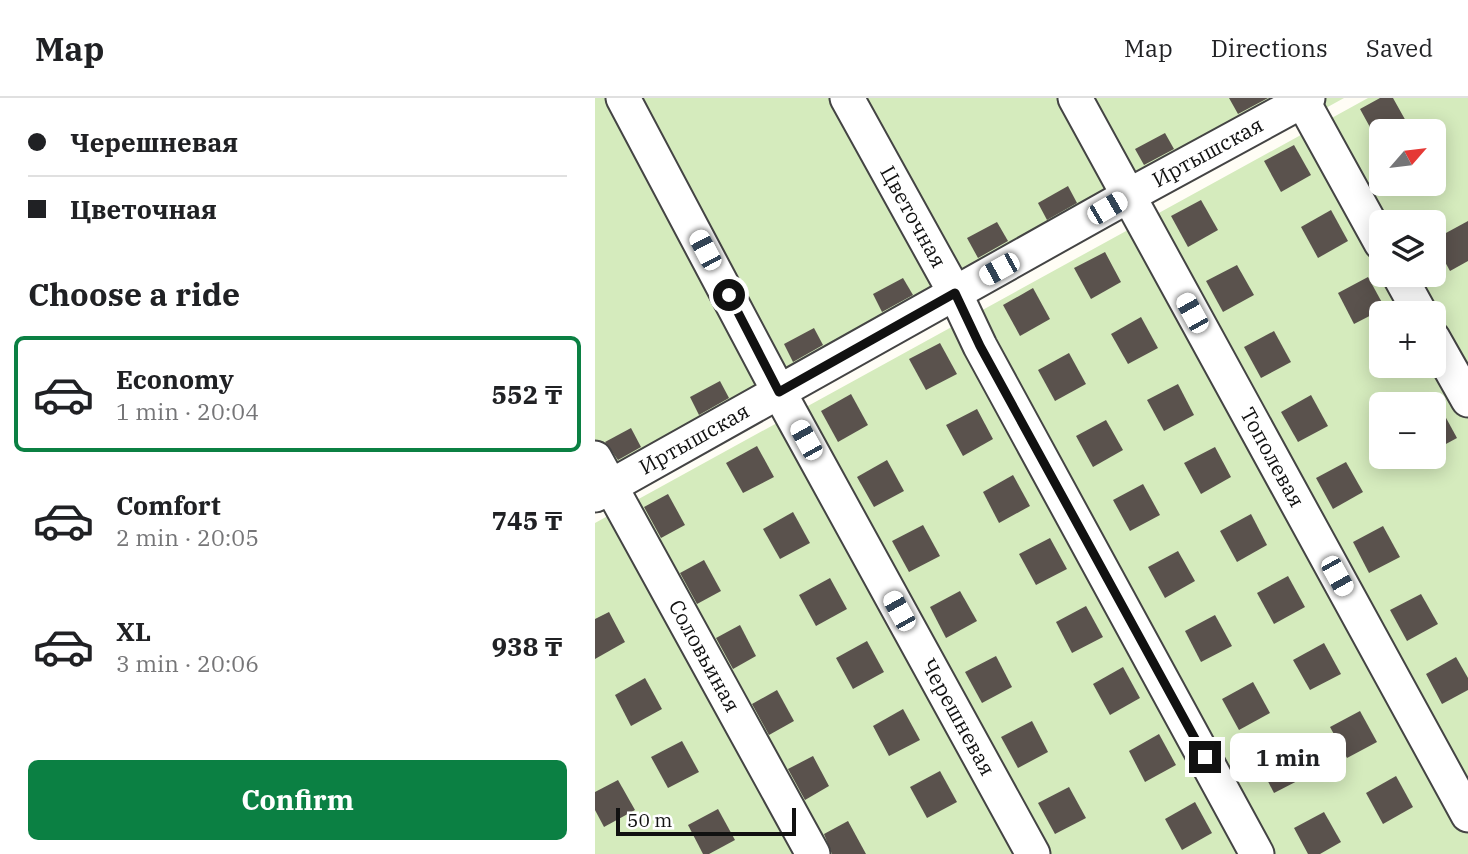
<!DOCTYPE html>
<meta charset="utf-8">
<style>
:root{--surface:#fff;--page:#f6f6f6;--text:#202124;--muted:#757577;--line:#e0e0e0;--accent:#0b8043}
body{margin:0;font-family:"IBM Plex Serif",serif;background:var(--page);color:var(--text);height:100vh;display:flex;flex-direction:column;font-size:26px;white-space:nowrap}
*{box-sizing:border-box;margin:0}
p{font-size:23px;color:var(--muted)}
.icon{flex:none;width:38px;height:38px;fill:none;stroke:currentColor;stroke-width:2;stroke-linecap:round;stroke-linejoin:round}
.map{position:relative;flex:1;overflow:hidden}
.sheet{display:flex;flex-direction:column;background:var(--surface);width:595px}
.sheet>*{flex:none}
.guide{display:grid;align-content:center;height:154px;padding:0 28px;background:var(--surface)}
.needle{width:46px;rotate:62deg}
.controls{position:absolute;left:774px;top:21px;display:grid;gap:14px}
.controls a{display:grid;place-items:center;width:77px;height:77px;border-radius:10px;background:var(--surface);box-shadow:0 4px 18px #0003;font-size:35px}
.scale{position:absolute;left:21px;bottom:18px;width:180px;box-sizing:border-box;padding-left:7px;border:4px solid #111;border-top:0;font-size:19px;line-height:24px;white-space:nowrap;color:#111;-webkit-text-stroke:5px #fff;paint-order:stroke}
.end{position:absolute;width:32px;height:32px;margin:-16px;border:9px solid #111;background:#fff;box-shadow:0 0 0 4px #fff}
.from{border-radius:50%}
.bubble{position:absolute;height:49px;border-radius:10px;background:var(--surface);box-shadow:0 4px 18px #0003;font-size:23px;font-weight:700;line-height:49px;text-align:center}
.car{position:absolute;width:21px;height:42px;margin:-21px -10px;border-radius:9px;box-shadow:0 0 5px 2px #0007;background:linear-gradient(#fff 24%,#345 0 40%,#fff 0 76%,#345 0 86%,#fff 0)}
.guide b{display:flex;align-items:center;gap:24px;height:66px;font-size:26px}
.guide b+b{border-top:2px solid var(--line)}
.guide i{width:18px;height:18px;background:var(--text)}
ul{padding:0;list-style:none}
li{display:flex;align-items:center;gap:21px;height:116px;margin:0 14px 10px;padding:0 14px;border:4px solid transparent;border-radius:10px}
li div{flex:1}
li b{display:block;font-size:26px}
li em{font-style:normal;font-weight:700}
li.selected{border-color:var(--accent)}
li>.icon{width:63px;height:63px;stroke-width:1.5}
h2{padding:0 28px;font-size:32px;line-height:84px}
.cta{display:flex;gap:14px;margin-top:auto;padding:14px 28px}
.cta a{flex:1;height:80px;border-radius:10px;background:var(--accent);color:#fff;font-size:28px;font-weight:700;line-height:80px;text-align:center}
header{display:flex;align-items:center;gap:42px;box-sizing:border-box;height:98px;padding:0 35px;background:var(--surface);border-bottom:2px solid var(--line)}
header strong{font-size:33px}
nav{display:flex;gap:38px;margin-inline-start:auto;font-size:24px}
main{display:flex;flex:1;min-height:0}
.map>svg:first-child{display:block}
.green{fill:#d5ebbd;fill-rule:evenodd}
.building{fill:#5a524d}
.lines{fill:none;stroke-linecap:round;stroke-linejoin:round}
.minor-casing{stroke:#444;stroke-width:37}
.minor{stroke:#fff;stroke-width:33}
.route{stroke:#111;stroke-width:9}
.labels{text-anchor:middle;stroke-width:7;stroke-linejoin:round;paint-order:stroke}
.street-label{font-size:21px;fill:#111;stroke:#fff}
</style>
<header>
<strong>Map</strong>
<nav><a>Map</a><a>Directions</a><a>Saved</a></nav>
</header>
<main>
<section class="sheet">
<div class="guide">
<b><i class="from"></i>Черешневая</b>
<b><i></i>Цветочная</b>
</div>
<h2>Choose a ride</h2>
<ul>
<li class="selected"><svg class="icon" aria-label="car" viewBox="0 0 24 24"><path d="M5 17H2v-5l4-1 3-4h7l3 4 3 1v5h-3M9 17h6M6 11h13"/><circle cx="7" cy="17" r="2"/><circle cx="17" cy="17" r="2"/></svg><div><b>Economy</b><p>1 min · 20:04</p></div><em>552 ₸</em></li>
<li><svg class="icon" aria-label="car" viewBox="0 0 24 24"><path d="M5 17H2v-5l4-1 3-4h7l3 4 3 1v5h-3M9 17h6M6 11h13"/><circle cx="7" cy="17" r="2"/><circle cx="17" cy="17" r="2"/></svg><div><b>Comfort</b><p>2 min · 20:05</p></div><em>745 ₸</em></li>
<li><svg class="icon" aria-label="car" viewBox="0 0 24 24"><path d="M5 17H2v-5l4-1 3-4h7l3 4 3 1v5h-3M9 17h6M6 11h13"/><circle cx="7" cy="17" r="2"/><circle cx="17" cy="17" r="2"/></svg><div><b>XL</b><p>3 min · 20:06</p></div><em>938 ₸</em></li>
</ul>
<div class="cta"><a>Confirm</a></div>
</section>
<div class="map">
<svg width="873" height="756" viewBox="0 0 873 756">
<rect width="100%" height="100%" fill="#fffdf5"/>
<!-- green -->
<g class="green">
<polygon points="0,0 749,0 0,412"/>
<path d="M773 0H873V756H0V425ZM786 33H838V86H786ZM786 124H838V177H786ZM786 215H838V268H786ZM786 306H838V359H786Z"/>
</g>
<!-- building -->
<g class="building">
<polygon points="634,0 673,0 643,16"/>
<polygon points="785,0 798,0 812,25 797,33 786,33 786,39 782,42 765,11"/>
<polygon points="570,35 579,51 549,67 540,51"/>
<polygon points="699,47 716,77 686,94 669,63"/>
<polygon points="473,88 482,105 452,122 443,105"/>
<polygon points="606,102 623,132 593,149 576,118"/>
<polygon points="736,112 753,143 723,160 706,129"/>
<polygon points="873,123 873,163 855,173 838,142"/>
<polygon points="402,124 413,143 383,160 372,140"/>
<polygon points="510,154 526,184 496,201 479,170"/>
<polygon points="642,167 659,197 628,214 611,183"/>
<polygon points="773,179 790,210 759,226 743,195"/>
<polygon points="308,180 318,197 287,214 278,196"/>
<polygon points="438,190 455,221 425,238 408,207"/>
<polygon points="546,219 563,250 533,266 516,236"/>
<polygon points="219,230 228,247 198,264 189,246"/>
<polygon points="679,233 696,264 666,280 649,249"/>
<polygon points="345,245 362,276 331,292 314,261"/>
<polygon points="474,255 491,286 460,303 443,272"/>
<polygon points="125,283 134,300 104,317 95,299"/>
<polygon points="583,286 599,317 569,333 552,302"/>
<polygon points="256,296 273,327 243,344 226,313"/>
<polygon points="838,296 862,340 838,353"/>
<polygon points="716,297 733,328 703,344 686,314"/>
<polygon points="382,311 398,341 368,358 351,327"/>
<polygon points="511,322 528,352 498,369 481,338"/>
<polygon points="36,330 46,349 23,362 10,344"/>
<polygon points="162,348 179,379 148,395 131,365"/>
<polygon points="620,349 636,379 606,396 589,365"/>
<polygon points="292,362 309,393 279,409 262,379"/>
<polygon points="751,364 768,394 738,411 721,380"/>
<polygon points="418,377 435,408 404,425 388,394"/>
<polygon points="548,386 565,417 535,433 518,402"/>
<polygon points="73,396 90,427 66,440 49,409"/>
<polygon points="198,414 215,445 185,461 168,431"/>
<polygon points="656,416 672,447 642,464 625,433"/>
<polygon points="328,427 345,458 314,474 297,443"/>
<polygon points="788,428 805,459 774,475 758,444"/>
<polygon points="455,440 472,471 441,487 424,456"/>
<polygon points="583,453 600,483 570,500 553,469"/>
<polygon points="109,462 126,493 102,506 85,475"/>
<polygon points="693,478 710,509 679,526 662,495"/>
<polygon points="235,480 252,511 221,528 204,497"/>
<polygon points="365,493 382,523 351,540 335,509"/>
<polygon points="826,496 843,526 812,543 795,512"/>
<polygon points="491,508 508,539 477,555 461,524"/>
<polygon points="14,514 30,544 0,561 0,521"/>
<polygon points="620,517 637,548 606,564 590,533"/>
<polygon points="145,527 161,558 138,571 121,540"/>
<polygon points="272,543 289,574 258,591 241,560"/>
<polygon points="729,545 746,576 715,592 698,562"/>
<polygon points="401,558 417,589 387,605 370,574"/>
<polygon points="861,559 873,580 873,592 847,606 831,576"/>
<polygon points="528,569 545,600 515,617 498,586"/>
<polygon points="50,580 67,611 36,628 20,597"/>
<polygon points="658,584 675,615 644,632 627,601"/>
<polygon points="182,592 199,623 174,637 157,606"/>
<polygon points="308,611 325,642 294,658 278,628"/>
<polygon points="765,613 782,644 752,660 735,629"/>
<polygon points="437,623 453,654 423,670 406,639"/>
<polygon points="564,636 581,667 550,684 534,653"/>
<polygon points="87,643 104,674 73,690 56,659"/>
<polygon points="693,648 710,679 679,695 663,664"/>
<polygon points="218,658 234,688 210,702 193,671"/>
<polygon points="345,673 362,704 332,720 315,689"/>
<polygon points="801,678 818,709 788,726 771,695"/>
<polygon points="23,682 40,712 9,729 0,712 0,694"/>
<polygon points="474,689 491,720 460,736 443,705"/>
<polygon points="600,704 617,735 587,752 570,721"/>
<polygon points="123,711 140,742 114,756 108,756 93,727"/>
<polygon points="729,714 746,744 725,756 713,756 699,730"/>
<polygon points="253,723 271,756 237,756 229,736"/>
</g>
<g class="lines">
<!-- minor casing -->
<g class="minor-casing">
<g id="minor">
<path id="s1" d="M28 0 184 294 438 756"/>
<path id="s2" d="M252 0 360 195 385 248 662 756"/>
<path id="s3" d="M480 0 873 717"/>
<polyline points="706,0 786,145"/>
<polyline points="804,177 825,215"/>
<polyline points="838,240 873,302"/>
<path id="s4" d="M0 360 218 756"/>
<path id="s5" d="M0 397 533 98 713 0"/>
</g>
</g>
<!-- minor -->
<use href="#minor" class="minor"/>
</g>
<g class="lines">
<!-- route -->
<polyline class="route" points="134,197 184,294 360,195 385,248 610,659"/>
</g>
<g class="labels">
<!-- street labels -->
<g class="street-label">
<text dy="7" stroke="none"><textPath href="#s5" startOffset="702">Иртышская</textPath></text>
<text dy="7" stroke="none"><textPath href="#s2" startOffset="136">Цветочная</textPath></text>
<text dy="7" stroke="none"><textPath href="#s5" startOffset="114">Иртышская</textPath></text>
<text dy="7" stroke="none"><textPath href="#s3" startOffset="410">Тополевая</textPath></text>
<text dy="7" stroke="none"><textPath href="#s4" startOffset="226">Соловьиная</textPath></text>
<text dy="7" stroke="none"><textPath href="#s1" startOffset="704">Черешневая</textPath></text>
</g>
</g>
</svg>
<div class="controls">
<a><svg class="needle" viewBox="-14 -14 28 28"><path d="M0-13l5 13h-10z" fill="#e53935"/><path d="M0 13l5-13h-10z" fill="#757577"/></svg></a>
<a><svg class="icon" aria-label="layers" viewBox="0 0 24 24"><path d="M12 4l9 5-9 5-9-5zM3 14l9 5 9-5"/></svg></a>
<a>+</a>
<a>−</a>
</div>
<div class="scale">50 m</div>
<i class="end from" style="left:134px;top:197px"></i>
<i class="end" style="left:610px;top:659px"></i>
<div class="bubble" style="left:635px;top:635px;width:116px">1 min</div>
<i class="car" style="left:512px;top:110px;rotate:60deg"></i>
<i class="car" style="left:110px;top:152px;rotate:332deg"></i>
<i class="car" style="left:404px;top:171px;rotate:241deg"></i>
<i class="car" style="left:597px;top:215px;rotate:331deg"></i>
<i class="car" style="left:211px;top:342px;rotate:331deg"></i>
<i class="car" style="left:742px;top:478px;rotate:151deg"></i>
<i class="car" style="left:304px;top:513px;rotate:331deg"></i>
</div>
</main>
